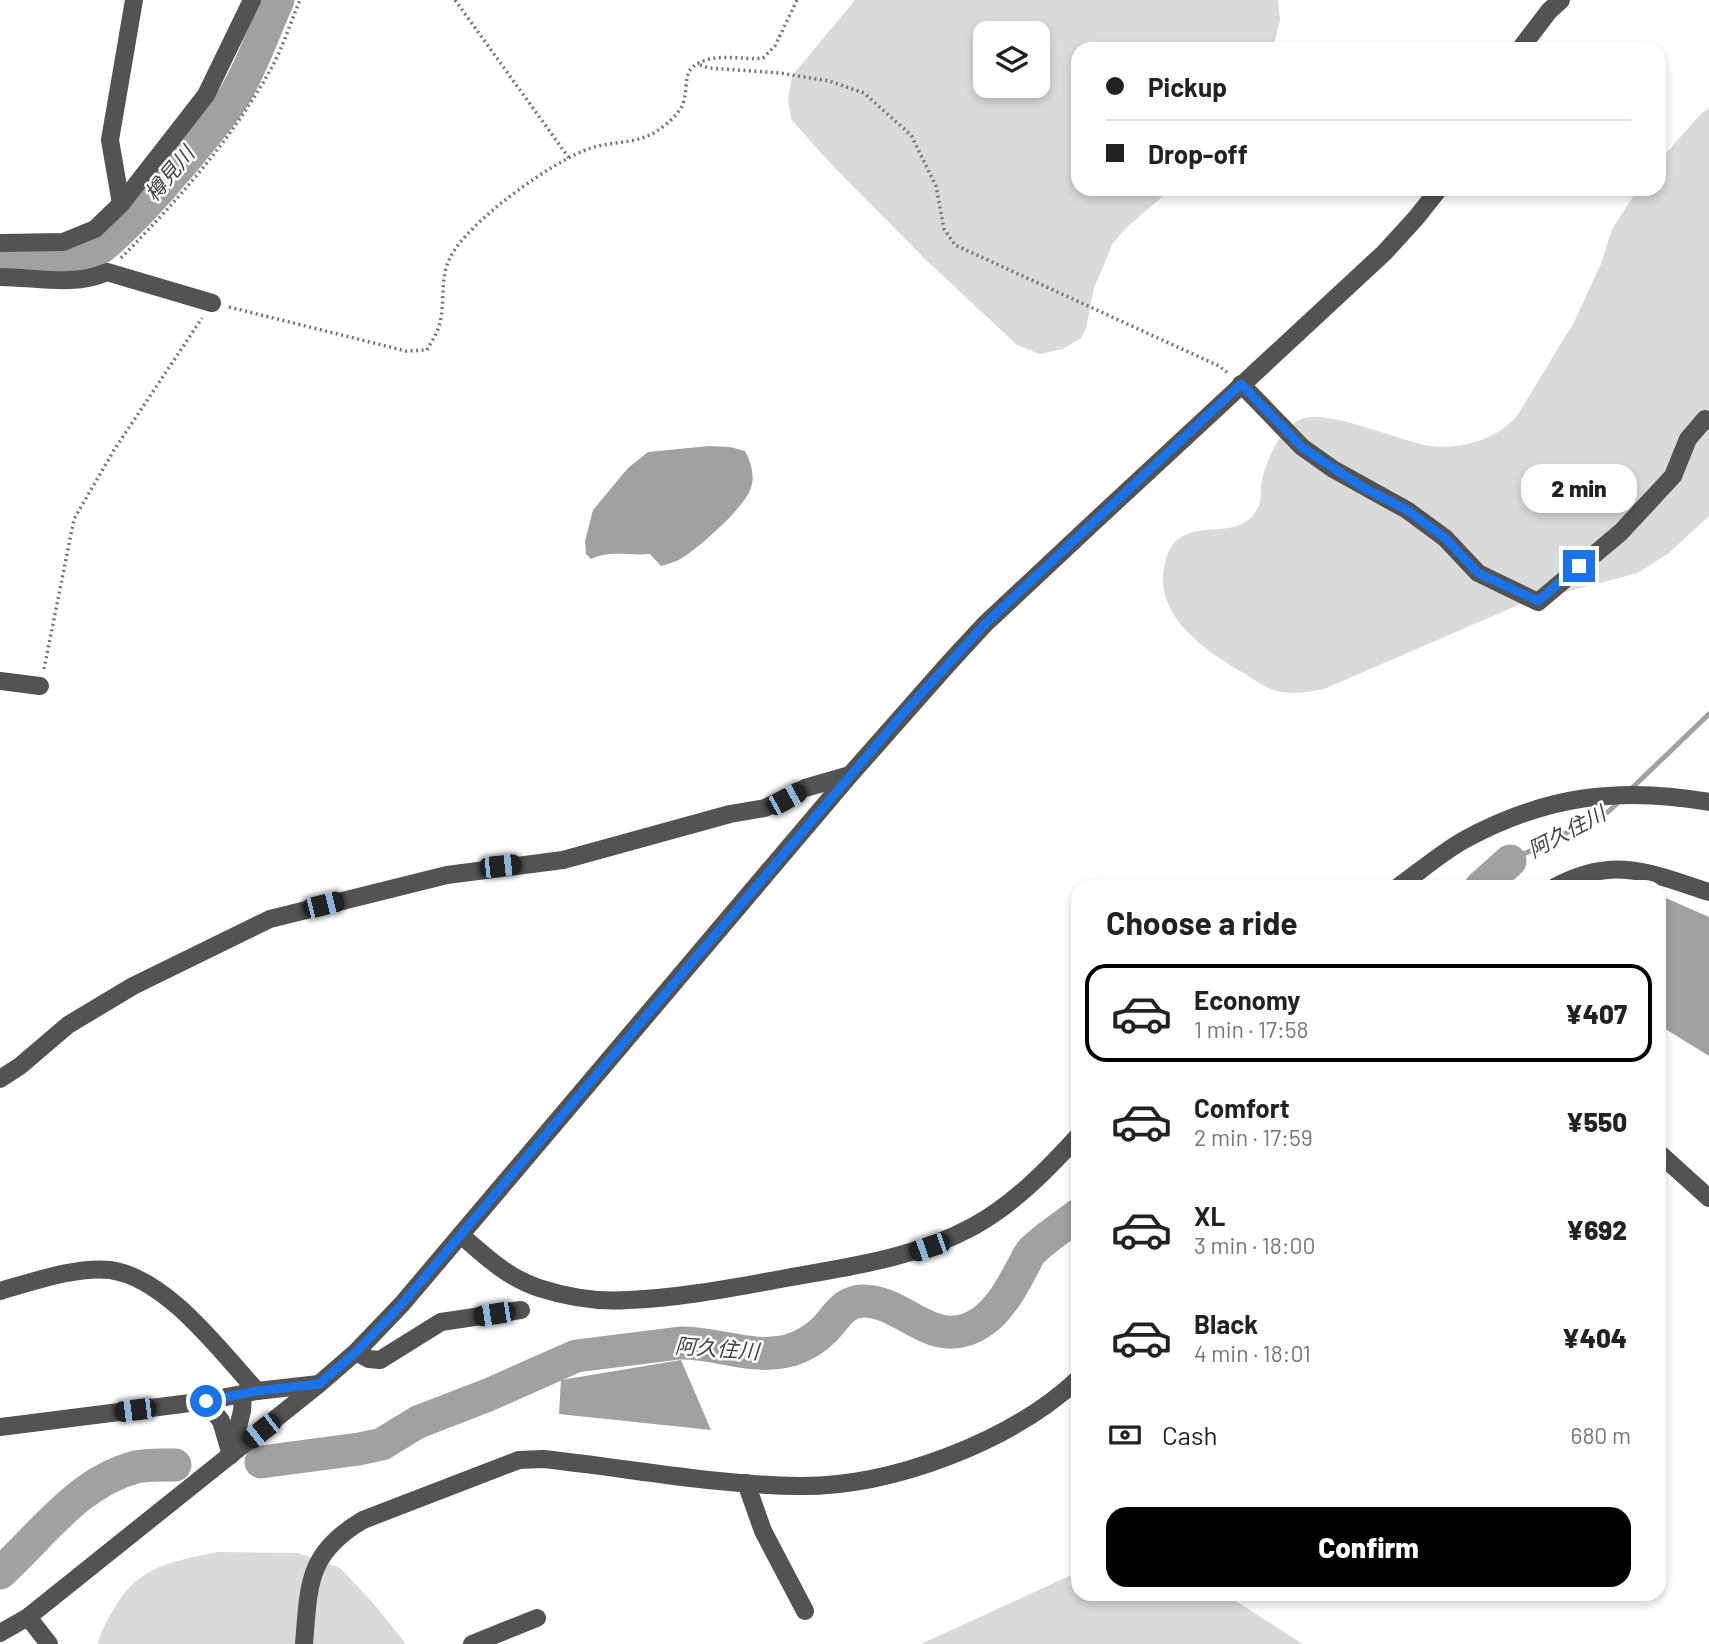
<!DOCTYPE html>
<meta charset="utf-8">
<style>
:root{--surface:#fff;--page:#f2f2f2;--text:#222;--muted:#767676;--line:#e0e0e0;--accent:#000}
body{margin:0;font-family:Barlow,"Noto Sans JP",sans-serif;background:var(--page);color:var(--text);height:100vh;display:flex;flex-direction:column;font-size:26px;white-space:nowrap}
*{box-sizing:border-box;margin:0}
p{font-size:23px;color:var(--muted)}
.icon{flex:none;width:38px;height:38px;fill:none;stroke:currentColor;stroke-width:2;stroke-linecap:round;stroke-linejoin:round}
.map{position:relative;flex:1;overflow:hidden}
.panel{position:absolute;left:1071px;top:880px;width:595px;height:721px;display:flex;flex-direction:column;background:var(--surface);border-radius:21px;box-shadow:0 4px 10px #0003}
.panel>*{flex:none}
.banner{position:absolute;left:1071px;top:42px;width:595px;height:154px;border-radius:21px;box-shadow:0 4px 10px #0003;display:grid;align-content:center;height:154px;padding:0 35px;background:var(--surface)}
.controls{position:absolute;left:973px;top:21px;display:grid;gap:14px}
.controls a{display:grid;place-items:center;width:77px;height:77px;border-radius:14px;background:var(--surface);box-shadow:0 4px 10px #0003;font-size:35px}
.end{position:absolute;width:32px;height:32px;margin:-16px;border:9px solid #1a73e8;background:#fff;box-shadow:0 0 0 4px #fff}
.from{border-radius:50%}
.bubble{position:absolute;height:49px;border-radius:21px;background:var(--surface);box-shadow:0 4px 10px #0003;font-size:23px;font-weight:800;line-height:49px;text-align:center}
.car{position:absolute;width:21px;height:42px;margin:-21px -10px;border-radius:9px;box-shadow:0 0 5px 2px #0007;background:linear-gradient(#222 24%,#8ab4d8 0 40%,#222 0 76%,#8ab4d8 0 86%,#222 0)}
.banner b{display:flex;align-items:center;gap:24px;height:66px;font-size:26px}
.banner b+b{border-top:2px solid var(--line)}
.banner i{width:18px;height:18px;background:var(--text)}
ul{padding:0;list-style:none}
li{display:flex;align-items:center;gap:21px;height:98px;margin:0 14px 10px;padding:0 21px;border:4px solid transparent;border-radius:21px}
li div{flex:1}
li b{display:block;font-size:26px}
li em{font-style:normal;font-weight:800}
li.selected{border-color:var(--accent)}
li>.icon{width:63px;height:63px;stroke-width:1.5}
h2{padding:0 35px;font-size:32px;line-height:84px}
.pay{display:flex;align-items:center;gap:18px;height:77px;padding:0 35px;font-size:26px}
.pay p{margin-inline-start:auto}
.cta{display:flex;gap:14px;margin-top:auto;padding:14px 35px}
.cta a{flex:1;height:80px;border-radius:21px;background:var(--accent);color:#fff;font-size:28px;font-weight:800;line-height:80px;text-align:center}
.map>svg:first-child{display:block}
.green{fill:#dadada;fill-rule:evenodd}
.water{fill:#a1a1a1}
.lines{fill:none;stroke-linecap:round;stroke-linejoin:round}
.stream{stroke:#a1a1a1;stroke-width:5}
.river{stroke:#a1a1a1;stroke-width:33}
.path{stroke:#757575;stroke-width:3.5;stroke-dasharray:2 3.5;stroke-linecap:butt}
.minor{stroke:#535353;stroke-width:18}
.route{stroke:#1a73e8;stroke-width:9}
.labels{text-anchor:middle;stroke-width:5;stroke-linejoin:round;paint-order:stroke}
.water-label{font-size:21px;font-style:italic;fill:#424242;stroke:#fff}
</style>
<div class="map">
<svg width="1709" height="1644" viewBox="0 0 1709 1644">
<rect width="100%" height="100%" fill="#fff"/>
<!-- green -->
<g class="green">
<path d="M855 0H1278L1280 20 1273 49H1078V189H1171L1125 229 1113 243 1094 288 1086 328 1081 338 1063 349 1040 354 1017 345 928 262 831 164 791 119 788 99 792 76ZM1038 33V86H985V33Z"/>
<path d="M1709 108V516L1669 553 1638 573 1523 603 1324 689C1307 692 1294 695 1277 691 1264 688 1251 677 1240 671 1200 647 1148 611 1167 556 1183 512 1236 545 1256 511 1262 503 1260 496 1261 486 1264 464 1279 429 1301 419 1315 414 1329 418 1343 421 1369 427 1394 437 1420 444 1453 452 1495 442 1517 416L1574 322 1601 264 1612 229 1638 189H1659V161L1700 115Z"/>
<path d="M218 1552 298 1553 340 1568 374 1604 406 1644H98C100 1633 105 1624 111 1614 136 1566 169 1562 218 1552Z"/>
<polygon points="1078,1572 1078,1594 1225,1594 1303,1644 921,1644"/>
</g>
<!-- water -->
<g class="water">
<path d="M709 446 730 447 745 451C751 462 755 476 751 488 744 508 700 547 682 558 676 562 668 564 661 566L650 554C629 556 610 550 591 559L586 554 585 541 593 510 628 468 648 452Z"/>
<polygon points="1659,895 1709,917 1709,1056 1659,1025"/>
<polygon points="681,1360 711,1430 559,1414 561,1380"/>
</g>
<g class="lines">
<!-- stream -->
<g class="stream">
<polyline points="1631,789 1709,714"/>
<polyline points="1510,861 1608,812 1622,799"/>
</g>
<!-- river -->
<g class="river">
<path d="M0 261C22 262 54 266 75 263 106 259 218 124 236 93 253 64 264 31 278 0"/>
<polyline points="1481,887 1510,861"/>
<path d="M261 1462 359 1449 382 1444 418 1422 488 1395 576 1356 680 1343C718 1342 753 1361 791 1350 803 1346 814 1340 823 1331 836 1319 842 1301 864 1301 905 1301 936 1355 983 1321 1000 1309 1012 1287 1021 1270 1025 1264 1027 1256 1032 1251 1045 1238 1063 1227 1078 1215"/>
<path d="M0 1573C43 1534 78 1482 136 1467 148 1464 162 1465 175 1465"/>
</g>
<!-- path -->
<g class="path">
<polyline points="455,0 569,158"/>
<polyline points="700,65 709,68 780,73 829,81 864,93 911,135 936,186 944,229 955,245 1219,366 1229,374"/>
<path d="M121 258C179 199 234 137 273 65 284 44 291 21 300 0"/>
<path d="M229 307 406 351 427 350C431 342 437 334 439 326 446 304 439 279 450 258 467 222 554 160 591 148 613 141 638 144 657 131 666 125 679 114 683 104 690 81 679 67 710 59 727 55 746 60 763 58L775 46 797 0"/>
<polyline points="44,669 74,519 114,450 202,318"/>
</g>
<!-- minor -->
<g class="minor">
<polyline points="1520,49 1549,11 1561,0"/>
<polyline points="121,204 110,140 134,0"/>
<polyline points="0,243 63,242 95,229 121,204 206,95 252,0"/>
<path d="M0 277C36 277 74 287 107 272L212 303"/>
<polyline points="1241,384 1302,447 1333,469 1407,510 1445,538 1478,573 1538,602 1621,532 1673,476 1688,439 1705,419 1709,421"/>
<polyline points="0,681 40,686"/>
<path d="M1398 887C1419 872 1441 853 1464 840 1544 796 1620 786 1709 802"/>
<path d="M1555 887C1614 855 1650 873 1709 892"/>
<polyline points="0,1079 20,1066 68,1025 133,986 270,919 447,875 563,860 730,814 765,808 805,788 850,775"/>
<polyline points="1659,1153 1709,1198"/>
<path d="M461 1235C485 1256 508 1278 539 1288 567 1297 600 1302 628 1300 679 1298 731 1288 781 1279 847 1267 914 1259 974 1226 1015 1203 1047 1170 1078 1136"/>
<path d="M0 1291C32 1282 77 1266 110 1270 167 1278 220 1351 257 1391"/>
<polyline points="356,1352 369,1359 380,1360 441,1322 521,1310"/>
<polyline points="206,1401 221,1421 231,1455"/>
<polyline points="0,1427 206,1401 257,1391 319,1384"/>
<polyline points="231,1455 242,1411 243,1394"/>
<polyline points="746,1483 763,1531 805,1611"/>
<polyline points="28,1617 49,1644"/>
<polyline points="0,1633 28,1617 319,1384 356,1352 402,1304 850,775 949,663 985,624 1095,521 1384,253 1416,218 1439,189"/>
<path d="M304 1644C309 1584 307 1553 363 1520L519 1460 543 1459C628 1468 714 1485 799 1486 891 1487 1011 1442 1078 1379"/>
<polyline points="472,1644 537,1618"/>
</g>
</g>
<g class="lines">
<!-- route -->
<polyline class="route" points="206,1401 257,1391 319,1384 356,1352 402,1304 901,716 985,624 1241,384 1302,447 1318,458 1364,488 1407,510 1445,538 1478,573 1538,601 1579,566"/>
</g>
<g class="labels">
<!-- water labels -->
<g class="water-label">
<text transform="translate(170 174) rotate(-50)" y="7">樽見川</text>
<text transform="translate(1567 832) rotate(-28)" y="7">阿久住川</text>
<text transform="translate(717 1349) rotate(4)" y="7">阿久住川</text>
</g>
</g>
</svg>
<div class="controls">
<a><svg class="icon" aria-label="layers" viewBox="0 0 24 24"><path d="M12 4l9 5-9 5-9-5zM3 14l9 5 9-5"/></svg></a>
</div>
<i class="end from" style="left:206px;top:1401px"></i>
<i class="end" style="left:1579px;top:566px"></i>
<div class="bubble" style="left:1521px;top:464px;width:116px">2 min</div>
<i class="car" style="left:786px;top:799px;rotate:61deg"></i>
<i class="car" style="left:500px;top:866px;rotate:84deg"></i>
<i class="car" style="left:323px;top:905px;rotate:76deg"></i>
<i class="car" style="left:929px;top:1247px;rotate:251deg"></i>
<i class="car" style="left:494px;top:1314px;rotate:261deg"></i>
<i class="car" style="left:135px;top:1410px;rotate:263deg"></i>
<i class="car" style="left:261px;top:1431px;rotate:232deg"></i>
<div class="banner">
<b><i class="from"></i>Pickup</b>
<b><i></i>Drop-off</b>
</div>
<section class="panel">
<h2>Choose a ride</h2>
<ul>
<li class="selected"><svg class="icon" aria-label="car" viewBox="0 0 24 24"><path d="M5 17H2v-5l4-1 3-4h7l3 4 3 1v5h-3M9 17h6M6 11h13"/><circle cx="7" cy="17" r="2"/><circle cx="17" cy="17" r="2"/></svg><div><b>Economy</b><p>1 min · 17:58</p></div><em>¥407</em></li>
<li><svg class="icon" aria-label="car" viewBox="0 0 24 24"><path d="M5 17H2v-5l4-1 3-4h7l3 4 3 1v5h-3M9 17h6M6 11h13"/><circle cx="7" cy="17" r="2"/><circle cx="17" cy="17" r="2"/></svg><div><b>Comfort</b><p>2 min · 17:59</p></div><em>¥550</em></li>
<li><svg class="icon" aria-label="car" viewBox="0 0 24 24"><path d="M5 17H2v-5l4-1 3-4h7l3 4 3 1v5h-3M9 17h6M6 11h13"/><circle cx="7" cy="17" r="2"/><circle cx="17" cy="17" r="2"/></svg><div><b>XL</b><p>3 min · 18:00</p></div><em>¥692</em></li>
<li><svg class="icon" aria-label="car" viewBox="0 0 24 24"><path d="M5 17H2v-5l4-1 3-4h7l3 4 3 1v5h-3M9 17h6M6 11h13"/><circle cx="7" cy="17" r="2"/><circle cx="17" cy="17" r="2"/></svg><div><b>Black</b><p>4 min · 18:01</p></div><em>¥404</em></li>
</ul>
<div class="pay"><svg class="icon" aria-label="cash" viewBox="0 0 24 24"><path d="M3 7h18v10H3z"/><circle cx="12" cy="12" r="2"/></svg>Cash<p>680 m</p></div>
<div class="cta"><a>Confirm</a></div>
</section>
</div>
